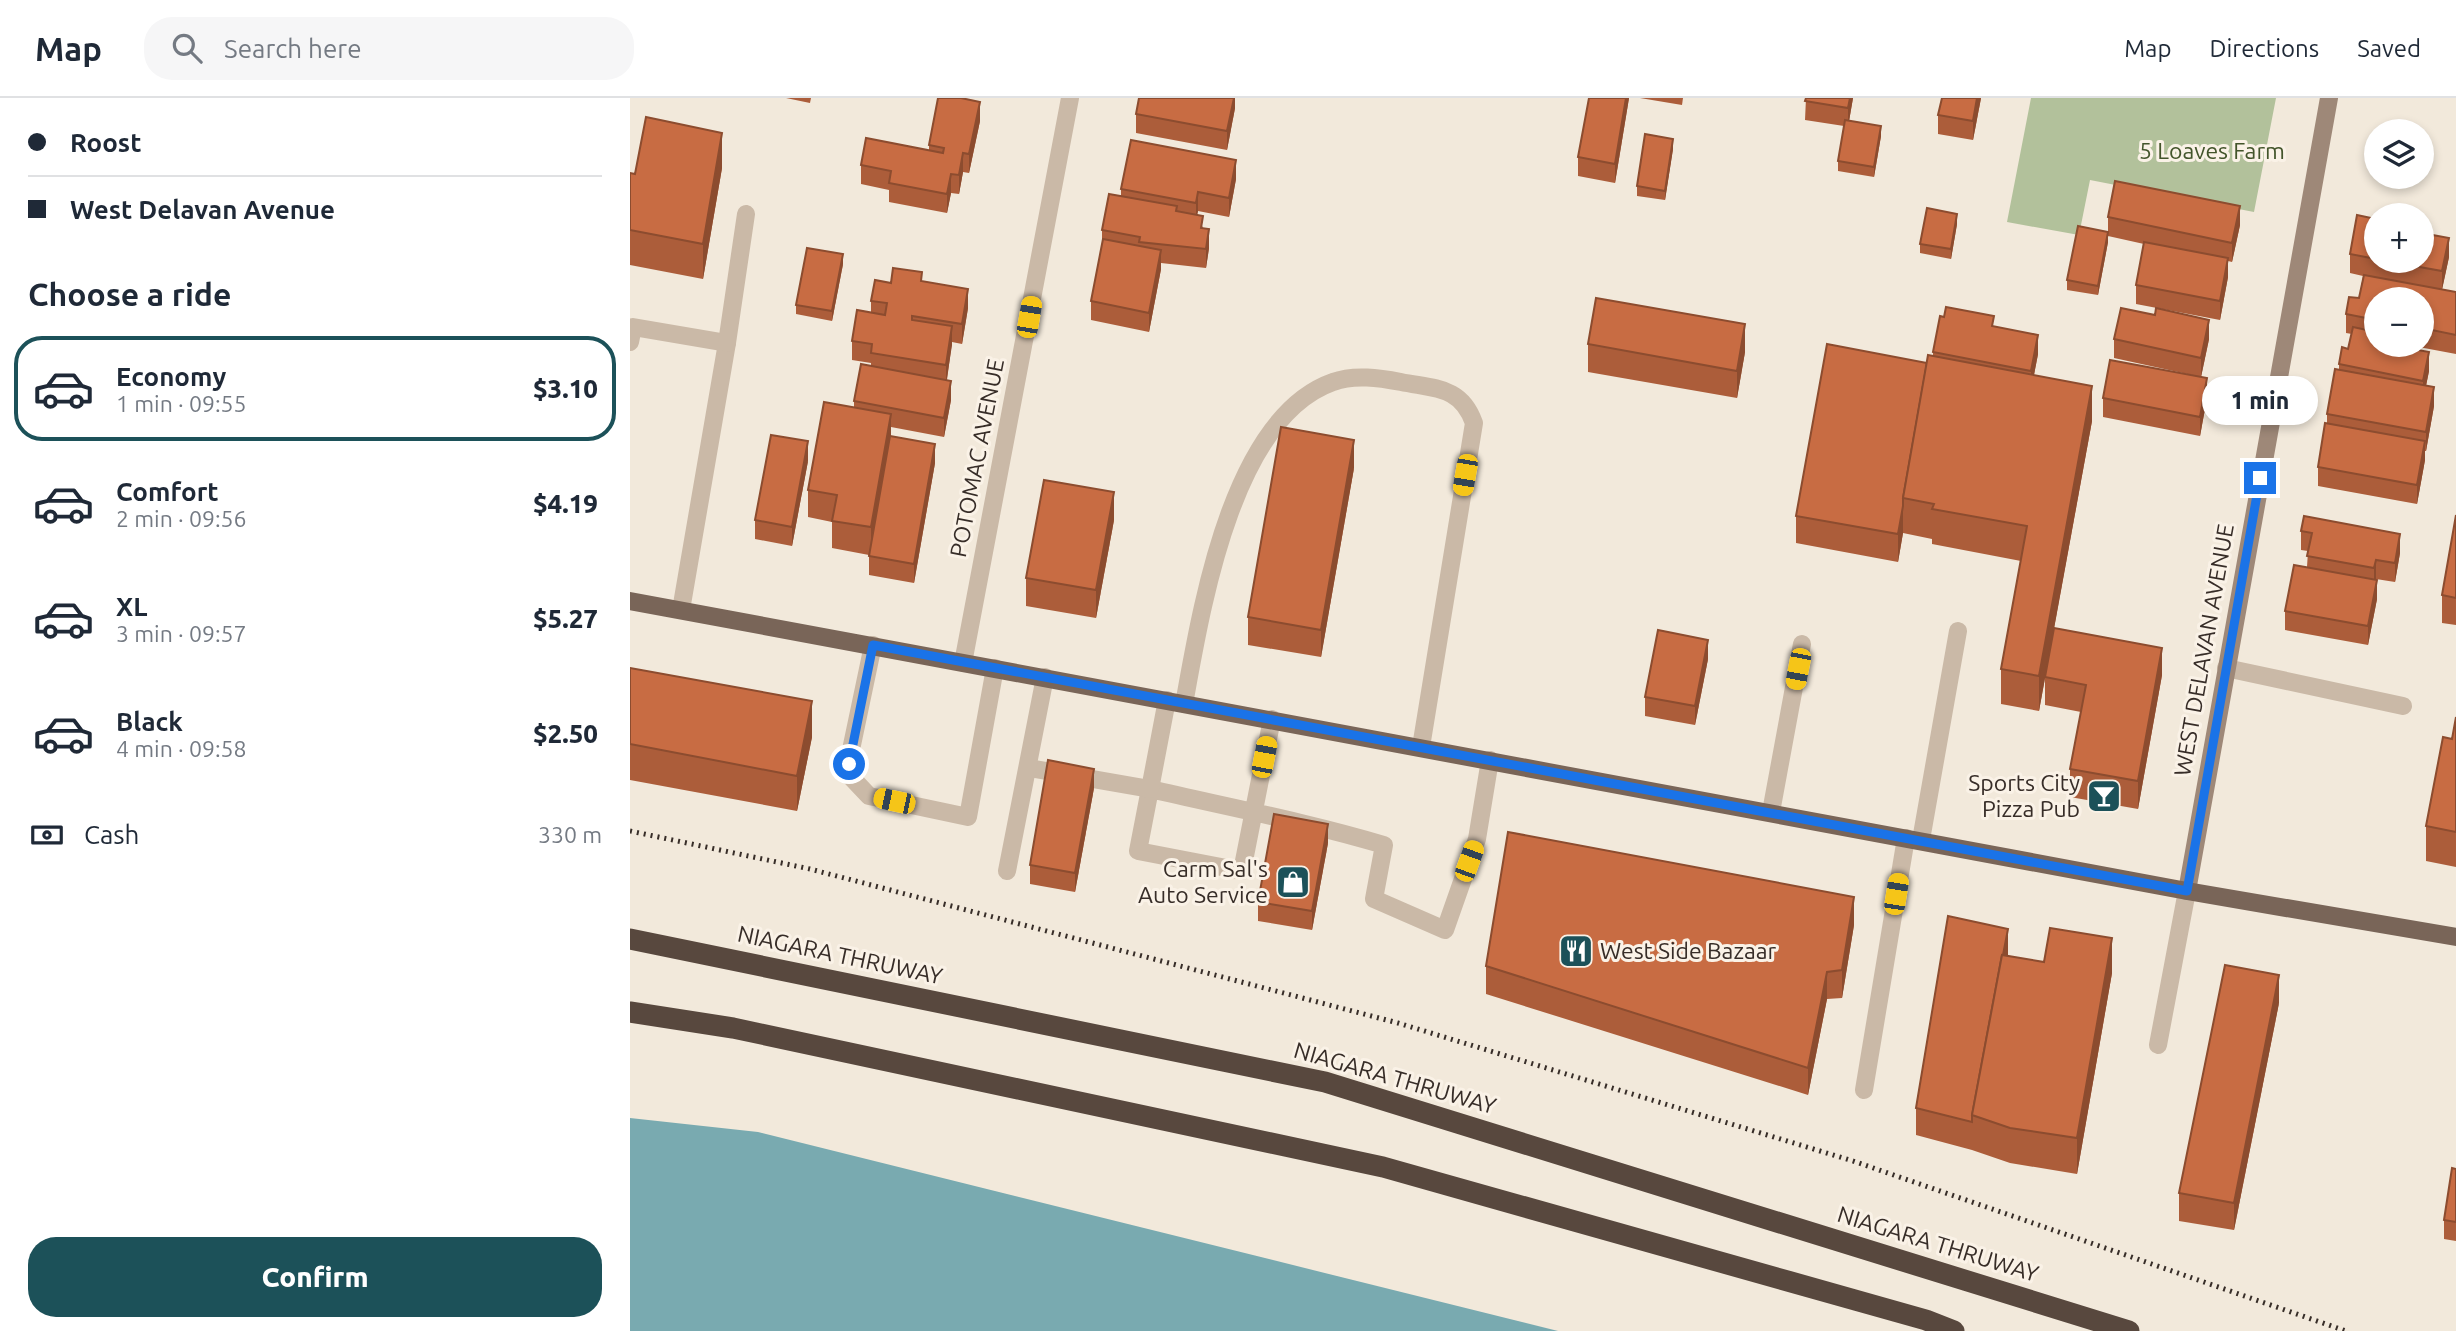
<!DOCTYPE html>
<meta charset="utf-8">
<style>
:root{--surface:#fff;--page:#f6f6f7;--text:#1f2937;--muted:#747a83;--line:#e0e1e3;--accent:#1c5159}
body{margin:0;font-family:Ubuntu,sans-serif;background:var(--page);color:var(--text);height:100vh;display:flex;flex-direction:column;font-size:26px;white-space:nowrap}
*{box-sizing:border-box;margin:0}
p{font-size:23px;color:var(--muted)}
.icon{flex:none;width:38px;height:38px;fill:none;stroke:currentColor;stroke-width:2;stroke-linecap:round;stroke-linejoin:round}
.map{position:relative;flex:1;overflow:hidden}
.details{display:flex;flex-direction:column;background:var(--surface);width:630px}
.details>*{flex:none}
.banner{display:grid;align-content:center;height:154px;padding:0 28px;background:var(--surface)}
.fabs{position:absolute;left:1734px;top:21px;display:grid;gap:14px}
.fabs a{display:grid;place-items:center;width:70px;height:70px;border-radius:50%;background:var(--surface);box-shadow:0 4px 10px #0003;font-size:35px}
.end{position:absolute;width:32px;height:32px;margin:-16px;border:9px solid #1a73e8;background:#fff;box-shadow:0 0 0 4px #fff}
.from{border-radius:50%}
.bubble{position:absolute;height:49px;border-radius:24px;background:var(--surface);box-shadow:0 4px 10px #0003;font-size:23px;font-weight:800;line-height:49px;text-align:center}
.car{position:absolute;width:21px;height:42px;margin:-21px -10px;border-radius:9px;box-shadow:0 0 5px 2px #0007;background:linear-gradient(#f5c518 24%,#345 0 40%,#f5c518 0 76%,#345 0 86%,#f5c518 0)}
.banner b{display:flex;align-items:center;gap:24px;height:66px;font-size:26px}
.banner b+b{border-top:2px solid var(--line)}
.banner i{width:18px;height:18px;background:var(--text)}
ul{padding:0;list-style:none}
li{display:flex;align-items:center;gap:21px;height:105px;margin:0 14px 10px;padding:0 14px;border:4px solid transparent;border-radius:28px}
li div{flex:1}
li b{display:block;font-size:26px}
li em{font-style:normal;font-weight:800}
li.selected{border-color:var(--accent)}
li>.icon{width:63px;height:63px;stroke-width:1.5}
h2{padding:0 28px;font-size:32px;line-height:84px}
.pay{display:flex;align-items:center;gap:18px;height:77px;padding:0 28px;font-size:26px}
.pay p{margin-inline-start:auto}
.cta{display:flex;gap:14px;margin-top:auto;padding:14px 28px}
.cta a{flex:1;height:80px;border-radius:28px;background:var(--accent);color:#fff;font-size:28px;font-weight:800;line-height:80px;text-align:center}
header{display:flex;align-items:center;gap:42px;box-sizing:border-box;height:98px;padding:0 35px;background:var(--surface);border-bottom:2px solid var(--line)}
header strong{font-size:33px}
nav{display:flex;gap:38px;margin-inline-start:auto;font-size:24px}
.search{width:490px;height:63px;background:var(--page);display:flex;align-items:center;gap:18px;box-sizing:border-box;padding:0 24px;border-radius:28px;color:var(--muted);font-size:26px}
main{display:flex;flex:1;min-height:0}
.map>svg:first-child{display:block}
.green{fill:#b2c19b}
.water{fill:#79aab0}
.lines{fill:none;stroke-linecap:round;stroke-linejoin:round}
.lane{stroke:#cab9a7;stroke-width:18}
.street{stroke:#cab9a7;stroke-width:18}
.secondary{stroke:#9e8878;stroke-width:18}
.primary{stroke:#796558;stroke-width:18}
.highway{stroke:#58483e;stroke-width:21}
.rail{stroke:#372d28;stroke-width:5;stroke-dasharray:2 5;stroke-linecap:butt}
.wall{fill:#ac5d3a;fill-rule:evenodd}
.shaded-wall{fill:#8c4c2f}
.building{fill:#c86c43;stroke:#8c4c2f;stroke-width:2}
.route{stroke:#1a73e8;stroke-width:9}
.labels{text-anchor:middle;stroke-width:6;stroke-linejoin:round;paint-order:stroke}
.park-label{font-size:23px;fill:#43552b;stroke:#faf2e7}
.street-label{font-size:23px;fill:#372d28;stroke:#faf2e7}
.poi-label{font-size:23px;fill:#372d28;stroke:#faf2e7;text-anchor:end}
</style>
<header>
<strong>Map</strong>
<div class="search"><svg class="icon" aria-label="search" viewBox="0 0 24 24"><circle cx="10" cy="10" r="6"/><path d="M15 15l6 6"/></svg>Search here</div>
<nav><a>Map</a><a>Directions</a><a>Saved</a></nav>
</header>
<main>
<section class="details">
<div class="banner">
<b><i class="from"></i>Roost</b>
<b><i></i>West Delavan Avenue</b>
</div>
<h2>Choose a ride</h2>
<ul>
<li class="selected"><svg class="icon" aria-label="car" viewBox="0 0 24 24"><path d="M5 17H2v-5l4-1 3-4h7l3 4 3 1v5h-3M9 17h6M6 11h13"/><circle cx="7" cy="17" r="2"/><circle cx="17" cy="17" r="2"/></svg><div><b>Economy</b><p>1 min · 09:55</p></div><em>$3.10</em></li>
<li><svg class="icon" aria-label="car" viewBox="0 0 24 24"><path d="M5 17H2v-5l4-1 3-4h7l3 4 3 1v5h-3M9 17h6M6 11h13"/><circle cx="7" cy="17" r="2"/><circle cx="17" cy="17" r="2"/></svg><div><b>Comfort</b><p>2 min · 09:56</p></div><em>$4.19</em></li>
<li><svg class="icon" aria-label="car" viewBox="0 0 24 24"><path d="M5 17H2v-5l4-1 3-4h7l3 4 3 1v5h-3M9 17h6M6 11h13"/><circle cx="7" cy="17" r="2"/><circle cx="17" cy="17" r="2"/></svg><div><b>XL</b><p>3 min · 09:57</p></div><em>$5.27</em></li>
<li><svg class="icon" aria-label="car" viewBox="0 0 24 24"><path d="M5 17H2v-5l4-1 3-4h7l3 4 3 1v5h-3M9 17h6M6 11h13"/><circle cx="7" cy="17" r="2"/><circle cx="17" cy="17" r="2"/></svg><div><b>Black</b><p>4 min · 09:58</p></div><em>$2.50</em></li>
</ul>
<div class="pay"><svg class="icon" aria-label="cash" viewBox="0 0 24 24"><path d="M3 7h18v10H3z"/><circle cx="12" cy="12" r="2"/></svg>Cash<p>330 m</p></div>
<div class="cta"><a>Confirm</a></div>
</section>
<div class="map">
<svg width="1826" height="1233" viewBox="0 0 1826 1233">
<rect width="100%" height="100%" fill="#f2e9db"/>
<!-- green -->
<polygon class="green" points="1401,0 1646,0 1624,114 1460,82 1449,137 1377,124"/>
<!-- water -->
<polygon class="water" points="0,1020 128,1034 928,1233 0,1233"/>
<g class="lines">
<!-- lane -->
<g class="lane">
<polyline points="0,244 3,229 97,245 51,512"/>
<polyline points="97,245 116,116"/>
<polyline points="243,547 218,666 221,679 239,698 338,719 365,570"/>
<polyline points="1596,570 1773,608"/>
<path d="M554 606C571 513 601 320 703 284 724 276 750 280 771 284 805 291 831 288 844 325L791 649"/>
<path d="M642 621 612 773 508 753 520 691C598 709 677 724 754 747L744 801 815 832 847 741 860 662"/>
<polyline points="399,670 520,691 537,602"/>
<polyline points="1141,714 1172,546"/>
<polyline points="1291,742 1328,533"/>
<polyline points="377,773 415,579"/>
</g>
<!-- street -->
<g class="street">
<polyline points="333,565 440,0"/>
<polyline points="1528,947 1557,793"/>
<polyline points="1234,992 1276,740"/>
</g>
<!-- secondary -->
<polyline class="secondary" points="1557,793 1699,0"/>
<!-- primary -->
<polyline class="primary" points="0,503 1557,793 1826,839"/>
<!-- highway -->
<g class="highway">
<polyline points="0,841 695,984 1499,1233"/>
<polyline points="0,914 103,930 753,1069 1296,1222 1324,1233"/>
</g>
<!-- rail -->
<polyline class="rail" points="0,733 180,771 768,925 1223,1063 1716,1233"/>
</g>
<!-- wall -->
<g class="wall">
<polygon points="156,0 181,0 180,5"/>
<polygon points="605,0 605,10 597,52 506,35 506,16"/>
<polygon points="959,0 999,0 985,85 948,78 948,59"/>
<polygon points="1010,0 1053,0 1052,7"/>
<polygon points="1176,0 1223,0 1219,23 1251,38 1244,79 1208,73 1208,63 1214,28 1175,22"/>
<polygon points="1351,0 1343,42 1308,36 1308,17"/>
<polygon points="350,23 339,75 333,74 329,96 321,95 317,115 259,104 259,92 231,86 231,67 299,53 299,47"/>
<polygon points="1043,51 1035,102 1007,98 1007,88"/>
<polygon points="92,70 73,181 0,167 0,75 5,76"/>
<polygon points="606,81 599,119 568,113 567,116 573,130 579,150 576,170 531,165 531,171 519,234 461,222 461,203 472,146 472,132 491,98 491,91"/>
<polygon points="1478,119 1610,127 1602,164 1598,163 1598,179 1590,222 1506,206 1506,187 1514,146 1478,138 1478,144 1468,197 1437,192 1437,182 1478,134"/>
<path d="M1746 121V163H1792L1819 159 1812 191 1826 194V256L1778 247V250L1799 273 1796 288 1804 308 1796 353H1795V362L1787 406 1688 388V369L1697 325V316L1709 272V266L1718 251 1722 236 1716 235V216L1729 200 1733 178 1720 175V156ZM1746 201H1792V247H1746Z"/>
<polygon points="1327,126 1321,161 1290,155 1290,146"/>
<polygon points="213,166 202,223 166,216 166,207"/>
<polygon points="292,183 338,210 332,246 322,244 317,282 321,302 314,339 261,329 261,338 305,365 284,485 239,477 239,457 202,450 202,424 178,419 178,392 224,309 224,303 241,268 241,265 222,262 222,243 241,215 241,203 261,185"/>
<polygon points="1364,228 1408,256 1404,277 1462,323 1424,530 1532,577 1508,711 1440,699 1440,671 1451,614 1415,607 1415,580 1409,613 1371,606 1371,571 1391,463 1302,446 1302,441 1273,435 1268,464 1166,445 1166,418 1303,258 1303,254"/>
<polygon points="1484,241 1579,241 1571,279 1484,260"/>
<polygon points="958,246 1115,254 1107,300 958,274"/>
<polygon points="1473,300 1577,300 1570,338 1473,319"/>
<polygon points="178,363 162,448 125,441 125,422"/>
<polygon points="724,370 691,559 618,547 618,519"/>
<polygon points="1826,417 1826,527 1812,525 1812,497"/>
<polygon points="1674,418 1770,455 1765,484 1746,481 1747,501 1738,547 1655,532 1655,513 1677,469 1678,453 1671,452 1671,433"/>
<polygon points="484,422 466,520 396,508 396,480"/>
<polygon points="1078,561 1065,627 1015,618 1015,599"/>
<polygon points="0,570 182,639 167,713 0,682"/>
<polygon points="1826,619 1826,769 1796,763 1796,728 1822,641"/>
<polygon points="464,690 445,794 400,786 400,767"/>
<polygon points="698,745 682,832 628,823 628,804"/>
<polygon points="1224,827 1212,900 1197,901 1178,997 856,896 856,868"/>
<polygon points="1378,858 1482,875 1447,1076 1380,1065 1342,1052 1286,1037 1286,1010"/>
<polygon points="1649,905 1604,1132 1549,1123 1549,1095"/>
<polygon points="1826,1071 1826,1143 1814,1141 1814,1122"/>
</g>
<!-- shaded-wall -->
<g class="shaded-wall">
<polygon points="604,0 605,0 605,10 597,52 597,33"/>
<polygon points="996,0 999,0 985,85 985,66"/>
<polygon points="1220,0 1223,0 1218,29 1218,10"/>
<polygon points="1347,0 1351,0 1343,42 1343,23"/>
<polygon points="350,4 350,23 339,75 339,56"/>
<polygon points="1251,28 1251,38 1244,79 1244,69"/>
<polygon points="92,35 92,70 73,181 73,146"/>
<polygon points="1043,41 1043,51 1035,102 1035,93"/>
<polygon points="333,55 333,74 329,96 329,77"/>
<polygon points="606,62 606,81 599,119 599,100"/>
<polygon points="321,76 321,95 317,115 317,96"/>
<polygon points="568,94 568,113 566,124 566,105"/>
<polygon points="1610,108 1610,127 1602,164 1602,145"/>
<polygon points="1327,116 1327,126 1321,161 1321,151"/>
<polygon points="579,131 579,150 576,170 576,151"/>
<polygon points="1478,134 1478,144 1468,197 1468,188"/>
<polygon points="1819,140 1819,159 1812,192 1812,173"/>
<polygon points="531,152 531,171 519,234 519,215"/>
<polygon points="213,156 213,166 202,223 202,213"/>
<polygon points="1598,160 1598,179 1590,222 1590,203"/>
<polygon points="338,191 338,210 332,246 332,226"/>
<polygon points="1579,222 1579,241 1571,279 1571,260"/>
<polygon points="1115,226 1115,254 1107,300 1107,273"/>
<polygon points="322,228 322,247 316,286 316,267"/>
<polygon points="1408,237 1408,256 1401,292 1401,273"/>
<polygon points="1799,254 1799,273 1793,302 1793,283"/>
<polygon points="1577,280 1577,300 1570,338 1570,319"/>
<polygon points="321,283 321,302 314,339 314,320"/>
<polygon points="1462,288 1462,323 1409,613 1409,578"/>
<polygon points="1804,289 1804,308 1796,353 1796,334"/>
<polygon points="261,316 261,344 241,457 241,429"/>
<polygon points="724,342 724,370 691,559 691,532"/>
<polygon points="178,343 178,363 162,448 162,429"/>
<polygon points="1795,343 1795,362 1787,406 1787,387"/>
<polygon points="305,346 305,365 284,485 284,466"/>
<polygon points="484,394 484,422 466,520 466,492"/>
<polygon points="1273,408 1273,435 1268,464 1268,436"/>
<polygon points="1770,436 1770,455 1765,484 1765,465"/>
<polygon points="1746,462 1746,481 1744,489 1744,470"/>
<polygon points="1747,482 1747,501 1738,547 1738,528"/>
<polygon points="1078,542 1078,561 1065,627 1065,608"/>
<polygon points="1532,550 1532,577 1508,711 1508,683"/>
<polygon points="182,603 182,639 167,713 167,678"/>
<polygon points="464,671 464,690 445,794 445,775"/>
<polygon points="698,726 698,745 682,832 682,813"/>
<polygon points="1224,799 1224,827 1212,900 1212,872"/>
<polygon points="1378,831 1378,859 1343,1017"/>
<polygon points="1482,840 1482,875 1447,1076 1447,1040"/>
<polygon points="1197,874 1197,901 1178,997 1178,970"/>
<polygon points="1649,877 1649,905 1604,1132 1604,1105"/>
</g>
<!-- building -->
<g class="building">
<polygon points="308,0 331,0 350,4 339,56 333,55 329,77 321,76 317,96 259,85 261,73 231,67 236,40 313,55 314,50 299,47"/>
<polygon points="509,0 604,0 597,33 506,16"/>
<polygon points="959,0 996,0 985,66 948,59"/>
<polygon points="1176,0 1220,0 1218,10 1175,3"/>
<polygon points="1312,0 1347,0 1343,23 1308,17"/>
<polygon points="16,19 92,35 73,146 0,132 0,75 5,76"/>
<polygon points="1215,22 1251,28 1244,69 1208,63"/>
<polygon points="1015,36 1043,41 1035,93 1007,88"/>
<polygon points="501,42 606,62 599,100 568,94 566,105 491,91"/>
<polygon points="1485,83 1610,108 1602,145 1478,119"/>
<polygon points="479,96 547,108 546,113 573,118 571,130 579,131 576,151 509,144 510,139 472,132"/>
<polygon points="1297,110 1327,116 1321,151 1290,146"/>
<polygon points="1727,117 1746,121 1746,161 1720,156"/>
<polygon points="1448,128 1478,134 1468,188 1437,182"/>
<polygon points="1792,135 1819,140 1812,173 1756,163 1792,163"/>
<polygon points="473,141 531,152 519,215 461,203"/>
<polygon points="1514,144 1598,160 1590,203 1506,187"/>
<polygon points="177,150 213,156 202,213 166,207"/>
<polygon points="263,170 292,174 291,183 338,191 332,226 282,218 282,222 322,228 316,267 241,255 242,246 222,243 227,212 255,217 257,205 241,203 245,182 261,185"/>
<polygon points="1734,177 1826,194 1826,237 1792,230 1792,201 1746,201 1746,222 1716,216 1719,199 1729,200"/>
<polygon points="966,200 1115,226 1107,273 958,246"/>
<polygon points="1316,209 1364,218 1362,228 1408,237 1401,273 1303,254 1310,218 1314,219"/>
<polygon points="1491,210 1525,217 1526,210 1579,222 1571,260 1484,241"/>
<polygon points="1723,229 1746,234 1746,247 1777,247 1777,250 1799,254 1793,283 1709,266 1712,249 1718,251"/>
<polygon points="1197,246 1297,265 1273,400 1273,408 1268,436 1166,418"/>
<polygon points="1298,257 1462,288 1409,578 1371,571 1397,428 1302,411 1304,406 1273,400"/>
<polygon points="1480,262 1577,280 1570,319 1473,300"/>
<polygon points="231,266 321,283 314,320 224,303"/>
<polygon points="1705,271 1804,289 1796,334 1697,316"/>
<polygon points="194,304 261,316 241,429 202,423 207,397 178,392"/>
<polygon points="1695,325 1795,343 1787,387 1688,369"/>
<polygon points="651,329 724,342 691,532 618,519"/>
<polygon points="141,337 178,343 162,429 125,422"/>
<polygon points="260,338 305,346 284,466 239,458"/>
<polygon points="414,382 484,394 466,492 396,480"/>
<polygon points="1826,417 1826,500 1812,497"/>
<polygon points="1674,418 1770,436 1765,465 1746,462 1744,470 1677,458 1682,435 1671,433"/>
<polygon points="1664,467 1747,482 1738,528 1655,513"/>
<polygon points="1424,530 1532,550 1508,683 1440,671 1456,587 1415,579"/>
<polygon points="1028,532 1078,542 1065,608 1015,599"/>
<polygon points="0,570 182,603 167,678 0,646"/>
<polygon points="1826,619 1826,734 1796,728 1813,639 1822,641"/>
<polygon points="418,662 464,671 445,775 400,767"/>
<polygon points="644,716 698,726 682,813 628,804"/>
<polygon points="878,734 1224,799 1212,872 1197,874 1178,970 856,868"/>
<polygon points="1318,818 1378,831 1373,857 1372,857 1342,1017 1342,1024 1286,1010"/>
<polygon points="1420,830 1482,840 1447,1040 1380,1030 1342,1017 1372,857 1414,864"/>
<polygon points="1595,867 1649,877 1604,1105 1549,1095"/>
<polygon points="1822,1070 1826,1071 1826,1124 1814,1122"/>
</g>
<g class="lines">
<!-- route -->
<polyline class="route" points="219,666 243,547 1557,793 1630,380"/>
</g>
<!-- icons -->
<defs>
<g id="bar-square" transform="scale(1.75)"><rect x="-9" y="-9" width="18" height="18" rx="4" fill="#1c5159" stroke="#faf2e7"/><path d="M-6-5H6L.8 .8V4.5H3.5V6h-7V4.5H-.8V.8Z" fill="#fff"/></g>
<g id="shop-square" transform="scale(1.75)"><rect x="-9" y="-9" width="18" height="18" rx="4" fill="#1c5159" stroke="#faf2e7"/><path d="M-5-2.5h2.3a2.7 3.5 0 0 1 5.4 0H5L5.5 6h-11ZM-1.5-2.5h3a1.5 2.3 0 0 0-3 0Z" fill="#fff"/></g>
<g id="restaurant-square" transform="scale(1.75)"><rect x="-9" y="-9" width="18" height="18" rx="4" fill="#1c5159" stroke="#faf2e7"/><path d="M-5-6h1v4h1v-4h1v4h1v-4h1v5L-1.5 .5V6h-2V.5L-5-1ZM5-6V6H3V1.5H1.5Q1.5-4 5-6Z" fill="#fff"/></g>
</defs>
<g fill-rule="evenodd">
<use href="#bar-square" x="1474" y="698"/>
<use href="#shop-square" x="663" y="784"/>
<use href="#restaurant-square" x="946" y="853"/>
</g>
<g class="labels">
<!-- park labels -->
<g class="park-label">
<text x="1582" y="61">5 Loaves Farm</text>
</g>
<!-- street labels -->
<g class="street-label">
<text transform="translate(347 360) rotate(-79)" y="8">POTOMAC AVENUE</text>
<text transform="translate(1574 552) rotate(-80)" y="8">WEST DELAVAN AVENUE</text>
<text transform="translate(210 857) rotate(12)" y="8">NIAGARA THRUWAY</text>
<text transform="translate(765 980) rotate(16)" y="8">NIAGARA THRUWAY</text>
<text transform="translate(1308 1146) rotate(17)" y="8">NIAGARA THRUWAY</text>
</g>
<!-- poi labels -->
<g class="poi-label">
<text x="1450" y="693">Sports City<tspan x="1450" dy="26">Pizza Pub</tspan></text>
<text x="638" y="779">Carm Sal's<tspan x="638" dy="26">Auto Service</tspan></text>
<text x="970" y="861" text-anchor="start">West Side Bazaar</text>
</g>
</g>
</svg>
<div class="fabs">
<a><svg class="icon" aria-label="layers" viewBox="0 0 24 24"><path d="M12 4l9 5-9 5-9-5zM3 14l9 5 9-5"/></svg></a>
<a>+</a>
<a>−</a>
</div>
<i class="end from" style="left:219px;top:666px"></i>
<i class="end" style="left:1630px;top:380px"></i>
<div class="bubble" style="left:1572px;top:278px;width:116px">1 min</div>
<i class="car" style="left:399px;top:219px;rotate:10deg"></i>
<i class="car" style="left:835px;top:377px;rotate:190deg"></i>
<i class="car" style="left:1168px;top:571px;rotate:191deg"></i>
<i class="car" style="left:634px;top:659px;rotate:11deg"></i>
<i class="car" style="left:264px;top:703px;rotate:282deg"></i>
<i class="car" style="left:839px;top:763px;rotate:20deg"></i>
<i class="car" style="left:1266px;top:796px;rotate:9deg"></i>
</div>
</main>
